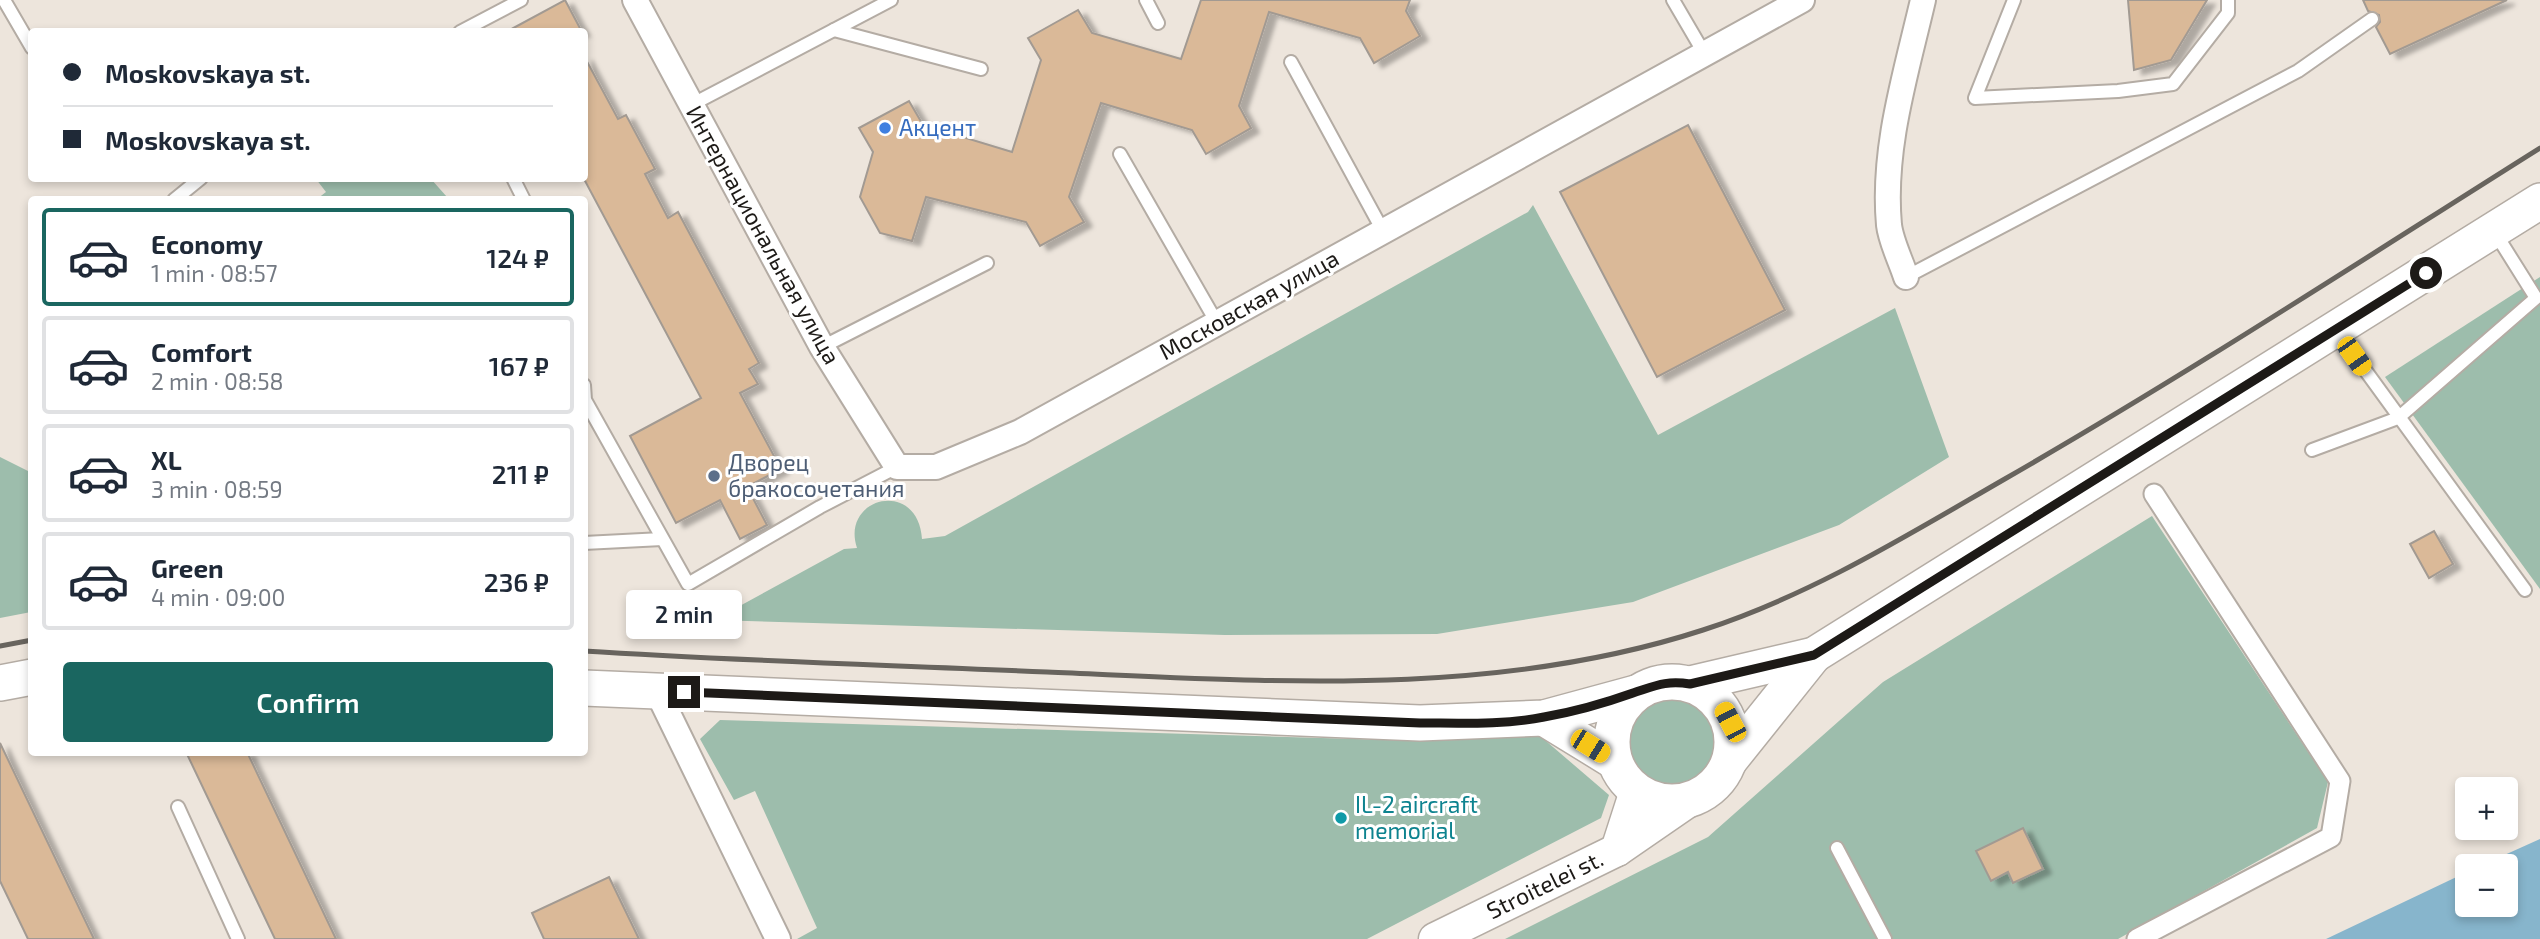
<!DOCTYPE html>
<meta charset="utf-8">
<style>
:root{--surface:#fff;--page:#f6f6f7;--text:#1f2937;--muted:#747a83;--line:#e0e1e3;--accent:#1a6660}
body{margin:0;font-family:"Exo 2",sans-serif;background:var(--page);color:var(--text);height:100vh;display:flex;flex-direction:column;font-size:26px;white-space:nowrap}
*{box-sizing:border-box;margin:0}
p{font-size:23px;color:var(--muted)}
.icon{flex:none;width:38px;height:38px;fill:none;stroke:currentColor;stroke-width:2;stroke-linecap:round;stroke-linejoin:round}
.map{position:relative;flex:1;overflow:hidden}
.side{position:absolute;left:28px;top:196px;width:560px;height:560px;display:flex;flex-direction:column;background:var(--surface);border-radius:7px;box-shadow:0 4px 10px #0003}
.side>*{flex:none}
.top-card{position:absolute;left:28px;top:28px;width:560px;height:154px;border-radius:7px;box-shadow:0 4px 10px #0003;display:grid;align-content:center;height:154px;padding:0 35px;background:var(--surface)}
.buttons{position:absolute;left:2455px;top:777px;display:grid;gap:14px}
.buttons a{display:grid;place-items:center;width:63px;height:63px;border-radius:7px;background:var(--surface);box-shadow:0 4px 10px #0003;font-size:35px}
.end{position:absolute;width:32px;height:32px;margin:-16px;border:9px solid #1d1a17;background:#fff;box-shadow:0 0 0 4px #fff}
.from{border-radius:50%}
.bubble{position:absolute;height:49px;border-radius:7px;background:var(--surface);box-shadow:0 4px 10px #0003;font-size:23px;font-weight:600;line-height:49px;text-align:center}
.car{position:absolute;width:21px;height:42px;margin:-21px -10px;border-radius:9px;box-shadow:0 0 5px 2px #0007;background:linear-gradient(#f5c518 24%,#345 0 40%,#f5c518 0 76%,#345 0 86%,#f5c518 0)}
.top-card b{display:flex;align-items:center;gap:24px;height:66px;font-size:26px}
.top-card b+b{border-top:2px solid var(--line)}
.top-card i{width:18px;height:18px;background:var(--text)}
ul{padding:12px 0 0;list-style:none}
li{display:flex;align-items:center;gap:21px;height:98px;margin:0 14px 10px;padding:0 21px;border:4px solid var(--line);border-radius:7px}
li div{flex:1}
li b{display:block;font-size:26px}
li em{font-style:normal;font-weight:600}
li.current{border-color:var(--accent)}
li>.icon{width:63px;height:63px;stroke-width:1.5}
.cta{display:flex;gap:14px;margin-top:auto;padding:14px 35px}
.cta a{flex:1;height:80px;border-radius:7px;background:var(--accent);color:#fff;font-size:28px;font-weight:600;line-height:80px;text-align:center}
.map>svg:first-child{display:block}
.green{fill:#9dbdac}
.water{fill:#87b5cc}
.building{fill:#dab998;stroke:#a29a92;stroke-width:2;filter:url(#shadow)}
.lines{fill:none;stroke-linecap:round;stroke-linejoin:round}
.service-casing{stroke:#b4aca4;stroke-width:16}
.pedestrian-casing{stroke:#b4aca4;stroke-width:23}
.minor-casing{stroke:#b4aca4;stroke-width:28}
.tertiary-casing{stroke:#b4aca4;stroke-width:35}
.secondary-casing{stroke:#b4aca4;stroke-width:38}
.service{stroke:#fff;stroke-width:12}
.pedestrian{stroke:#fff;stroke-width:19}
.minor{stroke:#fff;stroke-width:24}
.tertiary{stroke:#fff;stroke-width:32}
.secondary{stroke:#fff;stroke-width:35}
.rail{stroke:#68645e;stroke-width:5}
.route{stroke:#1d1a17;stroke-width:9}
.shop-dot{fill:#3f7fe0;stroke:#fff;stroke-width:2.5}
.service-dot{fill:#5c6f8a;stroke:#fff;stroke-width:2.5}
.culture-dot{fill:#0f9aa8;stroke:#fff;stroke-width:2.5}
.labels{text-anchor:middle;stroke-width:6;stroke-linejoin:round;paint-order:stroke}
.shop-label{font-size:23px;fill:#366cbe;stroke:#fff;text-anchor:start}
.street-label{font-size:23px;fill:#1d1a17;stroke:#fff}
.service-label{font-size:23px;fill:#4e5e75;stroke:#fff;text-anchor:start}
.culture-label{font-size:23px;fill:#0d838f;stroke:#fff;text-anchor:start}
</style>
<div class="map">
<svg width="2540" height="939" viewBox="0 0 2540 939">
<defs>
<filter id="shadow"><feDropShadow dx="8" dy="4.5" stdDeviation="2" flood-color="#0004"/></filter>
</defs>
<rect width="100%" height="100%" fill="#ede5dc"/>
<!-- green -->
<g class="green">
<polygon points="316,179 431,179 447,197 317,199 326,192"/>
<path d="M1533 205 1658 435 1895 308 1949 457 1839 525 1633 602 1437 634 1225 635 714 620 844 549 857 548C840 497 918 478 922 539L945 536 1528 212Z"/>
<polygon points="2540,277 2540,589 2385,377"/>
<polygon points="0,457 32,473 31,612 0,618"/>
<polygon points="2152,516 2328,782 2317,828 2118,939 1505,939 1708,837 1883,682"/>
<circle cx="1672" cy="742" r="44"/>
<polygon points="720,720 1423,741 1539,735 1609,795 1601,818 1367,939 797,939 817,928 755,791 734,800 700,739"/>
</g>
<!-- water -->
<polygon class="water" points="2540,839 2540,939 2326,939 2467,872 2468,905 2506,905 2506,866 2480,866"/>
<!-- building -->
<g class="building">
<polygon points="565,0 582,32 506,32"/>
<polygon points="1201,0 1410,0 1406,11 1420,36 1374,63 1360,38 1269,12 1239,106 1251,128 1206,154 1192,130 1101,103 1069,197 1084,222 1040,246 1026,222 926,197 912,241 880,233 860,197 873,152 859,128 909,101 923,125 1012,152 1041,60 1028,38 1078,10 1092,33 1181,59"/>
<polygon points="2128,0 2207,0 2171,60 2134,70"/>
<polygon points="2363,0 2507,0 2390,54 2376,27 2380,22 2379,15 2368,11"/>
<polygon points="584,56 618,119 626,115 655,169 645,174 668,218 678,212 759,363 749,369 758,384 740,393 781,469 747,487 767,525 740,539 720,500 676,523 630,436 701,398 584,179"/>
<polygon points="1688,125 1785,310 1657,377 1560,192"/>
<polygon points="2434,531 2453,564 2429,578 2410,544"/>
<polygon points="0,743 94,939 28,939 0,881"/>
<polygon points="186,752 247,752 336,939 275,939"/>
<polygon points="2023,828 2043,869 2013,883 2008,872 1991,881 1976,851"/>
<polygon points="609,877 639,939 544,939 532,913"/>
</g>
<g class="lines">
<!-- service casing -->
<g class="service-casing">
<g id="service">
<polyline points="4,0 32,48"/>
<polyline points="1146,0 1158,23"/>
<polyline points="1673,0 1704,53"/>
<polyline points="2014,0 1975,98 2118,91 2173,84 2228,13 2228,0"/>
<polyline points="834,30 981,69"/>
<polyline points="460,32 521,0"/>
<polyline points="1291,62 1383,231"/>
<polyline points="691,105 891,0"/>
<polyline points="1120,154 1217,323"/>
<polyline points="513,178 524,200"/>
<polyline points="174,200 201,178"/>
<polyline points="1906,277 2298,71 2372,19"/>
<polyline points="2336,330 2525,590"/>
<polyline points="822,347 987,263"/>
<polyline points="584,385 585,400 688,584 820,507 897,467"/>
<polyline points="2312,450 2398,418 2536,298 2494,231"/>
<polyline points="584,543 662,539"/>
<polyline points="178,807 238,939"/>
<polyline points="1837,848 1885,939"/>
</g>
</g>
<!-- pedestrian casing -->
<g class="pedestrian-casing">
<polyline id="pedestrian" points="2137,939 2331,837 2340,781 2154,494"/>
</g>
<!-- minor casing -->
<g class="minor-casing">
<g id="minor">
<polyline points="635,0 822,347 897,467 936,467 1020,432 1802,0"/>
<path d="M1906 277C1901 261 1891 242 1889 225 1882 149 1906 73 1923 0"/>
<polyline points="657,691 778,939"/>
</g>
</g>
<!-- tertiary casing -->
<g class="tertiary-casing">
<g id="tertiary">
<polyline points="1617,850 1636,791"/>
<polyline points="1435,939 1617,850 1691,799"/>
</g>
</g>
<!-- secondary casing -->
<g class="secondary-casing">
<g id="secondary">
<circle cx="1672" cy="742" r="60"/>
<polyline points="0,683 32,677"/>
<polyline points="1690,684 1814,655 2540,201"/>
<polyline points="584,688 1420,723 1544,718 1636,693"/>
<polyline points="1544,718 1614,761"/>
<polyline points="1730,760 1814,655"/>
</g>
</g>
<!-- service -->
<use href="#service" class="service"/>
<!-- pedestrian -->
<use href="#pedestrian" class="pedestrian"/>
<!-- minor -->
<use href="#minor" class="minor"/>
<!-- tertiary -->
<use href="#tertiary" class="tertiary"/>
<!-- secondary -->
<use href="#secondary" class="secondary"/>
<!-- rail -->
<g class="rail">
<polyline points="0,646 32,640"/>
<path d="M584 651C738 661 893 665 1047 672 1266 681 1491 699 1703 630 1811 595 1906 536 2003 480 2186 375 2362 260 2540 148"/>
</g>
</g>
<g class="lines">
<!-- route -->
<path class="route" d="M684 692 1420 723C1460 723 1504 725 1544 717 1573 712 1605 703 1633 693 1655 686 1666 680 1690 684L1814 655 2426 273"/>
</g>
<!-- markers -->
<circle class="shop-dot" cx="885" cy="128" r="7"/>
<circle class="service-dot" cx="714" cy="476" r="7"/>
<circle class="culture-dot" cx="1341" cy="818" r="7"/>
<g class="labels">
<!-- shop labels -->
<g class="shop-label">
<text x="899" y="136">Акцент</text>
</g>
<!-- street labels -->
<g class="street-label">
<text transform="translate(763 235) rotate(61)" y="8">Интернациональная улица</text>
<text transform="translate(1249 305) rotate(-29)" y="8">Московская улица</text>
<text transform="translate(1545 885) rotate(-26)" y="8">Stroitelei st.</text>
</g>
<!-- service labels -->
<g class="service-label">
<text x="728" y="471">Дворец<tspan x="728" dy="26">бракосочетания</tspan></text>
</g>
<!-- culture labels -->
<g class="culture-label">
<text x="1355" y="813">IL-2 aircraft<tspan x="1355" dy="26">memorial</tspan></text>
</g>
</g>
</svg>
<div class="buttons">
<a>+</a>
<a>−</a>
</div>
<i class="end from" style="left:2426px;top:273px"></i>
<i class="end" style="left:684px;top:692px"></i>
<div class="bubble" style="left:626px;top:590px;width:116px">2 min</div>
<i class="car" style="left:2354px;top:356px;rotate:145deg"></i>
<i class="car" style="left:1730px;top:722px;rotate:332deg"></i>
<i class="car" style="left:1590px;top:746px;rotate:122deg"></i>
<div class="top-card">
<b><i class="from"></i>Moskovskaya st.</b>
<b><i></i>Moskovskaya st.</b>
</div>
<section class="side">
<ul>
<li class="current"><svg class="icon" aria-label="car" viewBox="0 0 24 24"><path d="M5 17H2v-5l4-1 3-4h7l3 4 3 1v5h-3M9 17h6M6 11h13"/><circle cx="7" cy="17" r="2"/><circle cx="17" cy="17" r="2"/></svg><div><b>Economy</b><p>1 min · 08:57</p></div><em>124 ₽</em></li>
<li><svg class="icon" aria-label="car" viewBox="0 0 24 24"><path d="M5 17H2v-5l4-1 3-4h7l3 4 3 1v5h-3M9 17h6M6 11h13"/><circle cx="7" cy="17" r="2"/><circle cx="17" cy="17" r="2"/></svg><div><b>Comfort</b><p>2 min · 08:58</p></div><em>167 ₽</em></li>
<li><svg class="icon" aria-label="car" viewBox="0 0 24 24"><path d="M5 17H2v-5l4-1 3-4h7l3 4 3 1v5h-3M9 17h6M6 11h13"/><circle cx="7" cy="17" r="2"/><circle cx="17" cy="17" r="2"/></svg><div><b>XL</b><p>3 min · 08:59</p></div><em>211 ₽</em></li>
<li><svg class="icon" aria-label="car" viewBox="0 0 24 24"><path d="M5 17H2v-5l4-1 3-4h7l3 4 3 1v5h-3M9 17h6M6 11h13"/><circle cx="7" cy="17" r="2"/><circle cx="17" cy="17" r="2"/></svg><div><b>Green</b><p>4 min · 09:00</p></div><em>236 ₽</em></li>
</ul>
<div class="cta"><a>Confirm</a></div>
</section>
</div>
